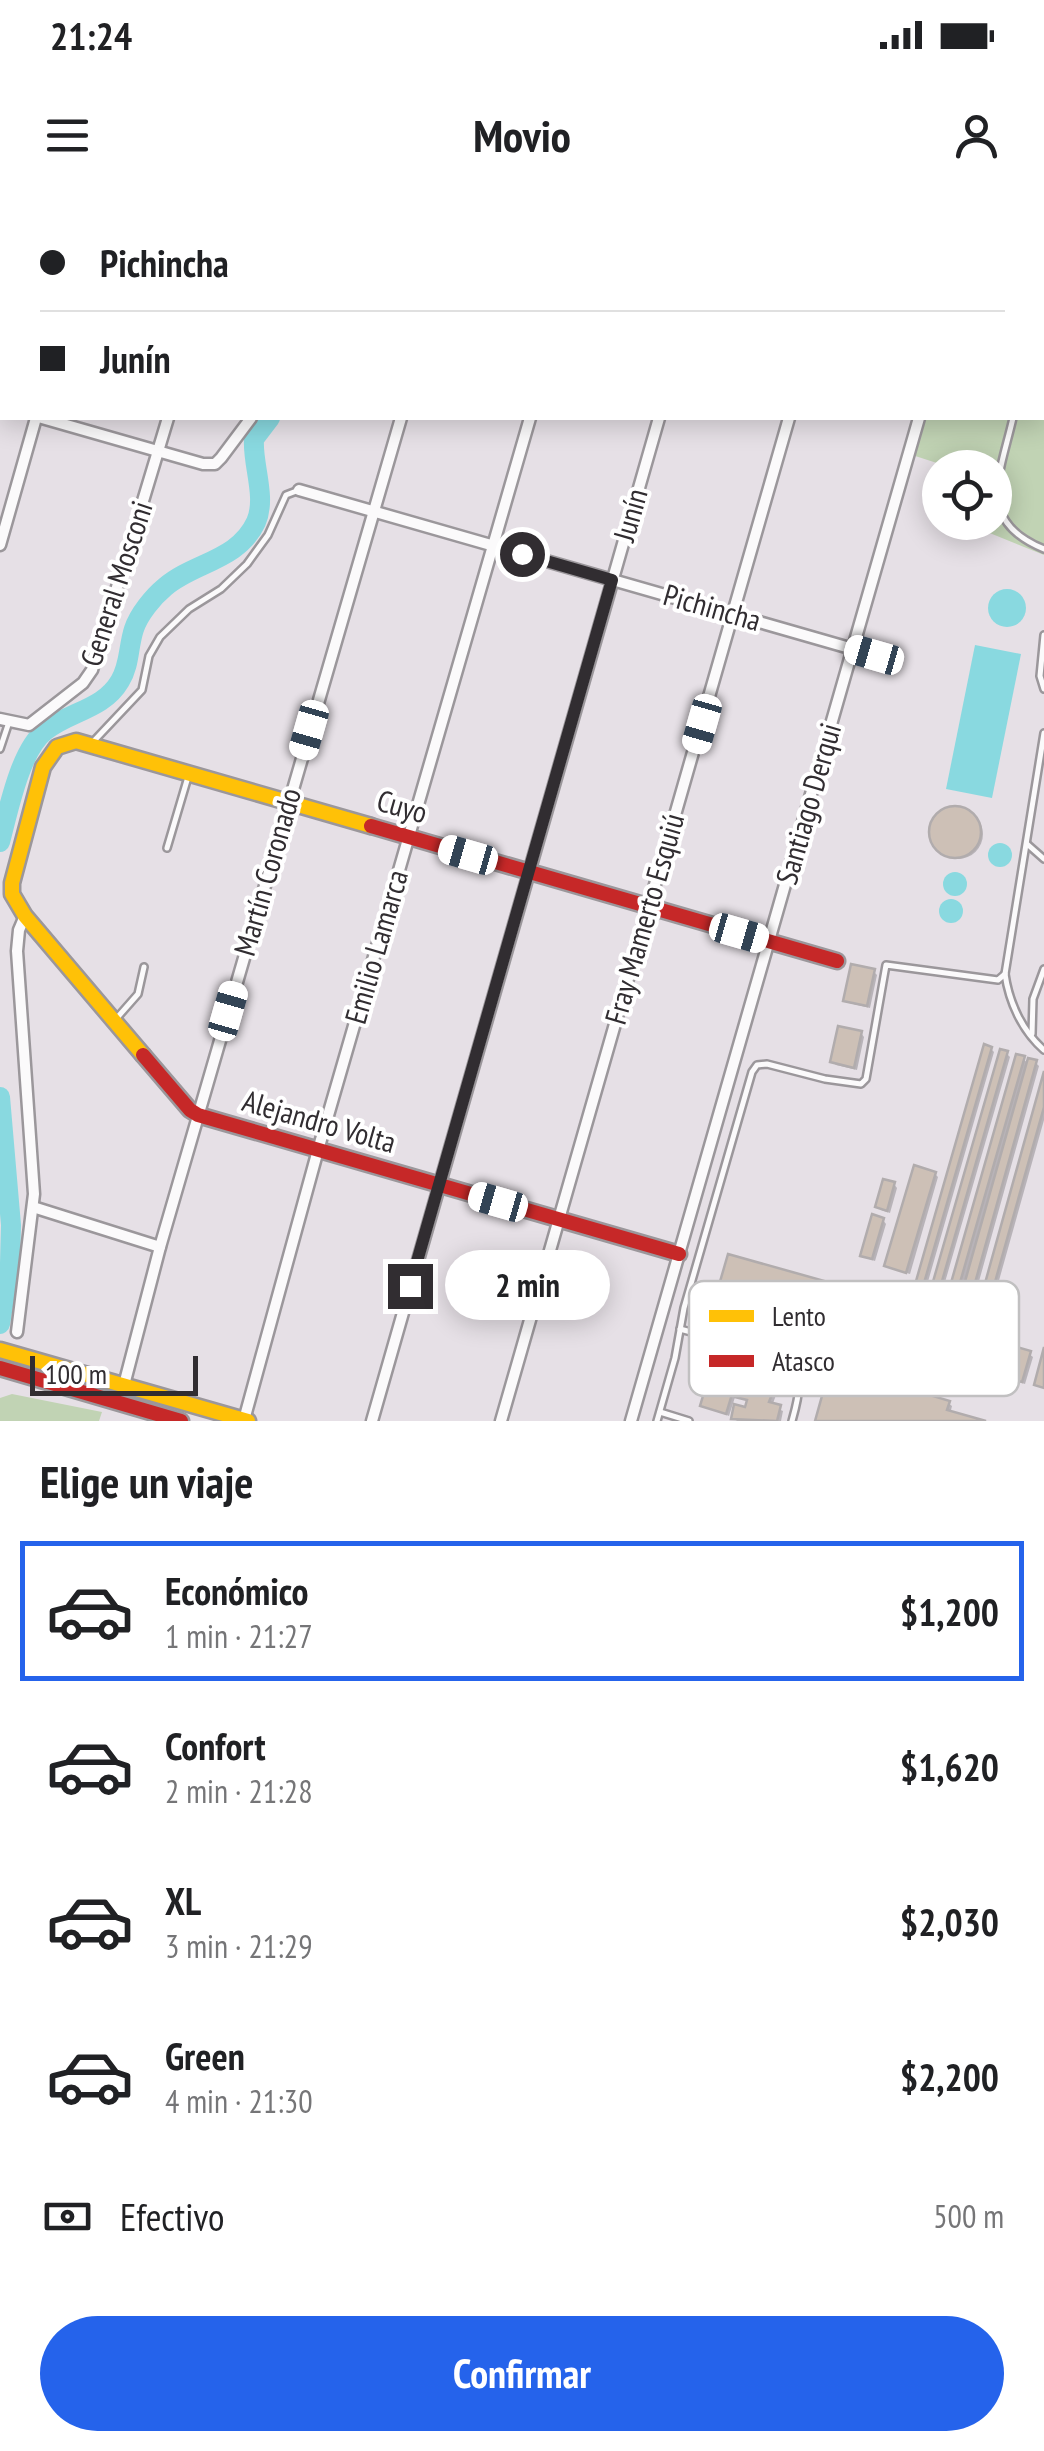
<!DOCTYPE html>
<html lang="es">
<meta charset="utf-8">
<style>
:root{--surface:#fff;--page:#f2f2f2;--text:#202124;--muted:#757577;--line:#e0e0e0;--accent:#2563eb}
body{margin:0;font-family:"PT Sans Narrow",sans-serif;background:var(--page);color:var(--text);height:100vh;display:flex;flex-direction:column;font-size:38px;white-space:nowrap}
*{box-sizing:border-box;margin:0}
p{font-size:32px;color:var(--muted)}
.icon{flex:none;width:55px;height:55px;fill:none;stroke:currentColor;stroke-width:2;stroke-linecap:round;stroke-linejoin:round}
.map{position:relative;height:1221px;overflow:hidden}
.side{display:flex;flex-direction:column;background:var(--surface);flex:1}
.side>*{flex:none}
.guide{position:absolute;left:0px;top:0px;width:1045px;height:220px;box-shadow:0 5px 25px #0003;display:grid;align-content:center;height:220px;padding:0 40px;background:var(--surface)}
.tools{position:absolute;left:922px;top:250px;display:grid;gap:20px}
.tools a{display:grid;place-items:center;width:90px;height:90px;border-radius:50%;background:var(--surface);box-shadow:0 5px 25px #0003;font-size:50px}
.scale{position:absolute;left:30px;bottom:25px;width:168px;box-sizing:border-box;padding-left:10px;border:5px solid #312d31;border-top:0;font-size:28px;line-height:35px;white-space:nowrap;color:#312d31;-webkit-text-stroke:8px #fff;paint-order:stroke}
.end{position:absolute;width:45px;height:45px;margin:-22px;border:12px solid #312d31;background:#fff;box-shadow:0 0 0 5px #fff}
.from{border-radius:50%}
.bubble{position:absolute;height:70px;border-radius:35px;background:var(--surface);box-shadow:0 5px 25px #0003;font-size:32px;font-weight:800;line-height:70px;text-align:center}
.car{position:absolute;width:30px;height:60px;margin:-30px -15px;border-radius:12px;box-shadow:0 0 8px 2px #0007;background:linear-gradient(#fff 24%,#345 0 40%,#fff 0 76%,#345 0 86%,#fff 0)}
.guide b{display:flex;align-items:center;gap:35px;height:95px;font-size:38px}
.guide b+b{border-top:2px solid var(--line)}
.guide i{width:25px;height:25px;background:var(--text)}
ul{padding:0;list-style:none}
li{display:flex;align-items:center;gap:30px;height:140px;margin:0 20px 15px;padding:0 20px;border:5px solid transparent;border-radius:0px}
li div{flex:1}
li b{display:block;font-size:38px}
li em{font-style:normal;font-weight:800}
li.on{border-color:var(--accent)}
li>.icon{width:90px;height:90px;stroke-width:1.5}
h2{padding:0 40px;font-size:45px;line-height:120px}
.pay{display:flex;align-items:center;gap:25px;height:110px;padding:0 40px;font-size:38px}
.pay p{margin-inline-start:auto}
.button{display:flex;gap:20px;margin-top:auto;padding:20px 40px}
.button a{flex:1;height:115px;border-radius:60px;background:var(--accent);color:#fff;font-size:40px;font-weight:800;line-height:115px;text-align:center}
.status{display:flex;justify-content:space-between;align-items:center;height:70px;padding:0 50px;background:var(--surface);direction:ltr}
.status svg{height:28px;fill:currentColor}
header{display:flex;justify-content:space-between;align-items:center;height:130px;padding:0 40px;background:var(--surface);font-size:45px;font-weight:800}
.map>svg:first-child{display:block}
.green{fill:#c1d3b4}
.water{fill:#89d9e0}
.shadow{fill:#0003}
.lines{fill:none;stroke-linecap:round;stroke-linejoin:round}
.river{stroke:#89d9e0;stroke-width:20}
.building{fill:#cdc0b6;stroke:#b1acad;stroke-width:2.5}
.lane-casing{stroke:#9b979b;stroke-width:10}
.street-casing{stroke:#9b979b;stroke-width:15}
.slow-casing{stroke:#9b979b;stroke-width:19}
.jam-casing{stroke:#9b979b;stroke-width:19}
.lane{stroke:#fbfafb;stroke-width:5}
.street{stroke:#fbfafb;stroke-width:10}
.slow{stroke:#ffc107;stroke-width:14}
.jam{stroke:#c62828;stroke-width:14}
.route{stroke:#312d31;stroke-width:12}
.labels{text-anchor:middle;stroke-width:8;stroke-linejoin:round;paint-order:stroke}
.street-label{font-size:30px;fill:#312d31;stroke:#fff}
.key{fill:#fff;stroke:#c1c0c1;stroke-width:2.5}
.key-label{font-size:28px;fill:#312d31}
</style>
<div class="status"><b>21:24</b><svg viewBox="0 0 49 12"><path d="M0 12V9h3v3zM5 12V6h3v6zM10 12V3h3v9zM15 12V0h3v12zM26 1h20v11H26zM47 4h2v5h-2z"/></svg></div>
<header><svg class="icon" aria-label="menu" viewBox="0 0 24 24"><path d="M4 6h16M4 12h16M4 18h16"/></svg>Movio<svg class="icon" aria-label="person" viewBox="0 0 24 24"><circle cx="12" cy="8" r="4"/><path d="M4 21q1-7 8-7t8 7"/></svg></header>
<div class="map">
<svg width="1044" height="1221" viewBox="0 0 1044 1221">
<rect width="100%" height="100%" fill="#e6e0e6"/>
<!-- green -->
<g class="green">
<polygon points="966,0 1044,0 1044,355 965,323 995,322 995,268 940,268 940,312 931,309 940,264 909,254 917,218 1042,218 1042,2 965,2"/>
<polygon points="12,1194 102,1212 99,1221 0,1221 0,1198"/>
</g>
<!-- water -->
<g class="water">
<circle cx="1007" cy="408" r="19"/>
<polygon points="975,445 1021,454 992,598 946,589"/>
<circle cx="1000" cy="655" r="12"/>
<circle cx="955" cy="684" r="12"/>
<circle cx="951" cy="711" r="12"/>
</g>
<!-- shadow -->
<g class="shadow">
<circle cx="958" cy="634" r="25"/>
<polygon points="874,772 877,775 870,808 849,803 845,800"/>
<polygon points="861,833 864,837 857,870 836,865 833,862"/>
<polygon points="991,849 994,852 923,1099 915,1094"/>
<polygon points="1007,854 1010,857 939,1103 931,1098"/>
<polygon points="1023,859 1029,864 1036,863 1039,866 966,1128 956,1123 960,1109 947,1104"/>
<polygon points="1044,880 1044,920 984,1134 974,1129"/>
<polygon points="935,974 938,977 910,1074 890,1068 886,1065"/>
<polygon points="894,984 897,988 890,1013 881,1010 877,1007"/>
<polygon points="883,1020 886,1024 875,1061 866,1058 863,1055"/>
<polygon points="720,1091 852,1091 856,1095 846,1129 937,1154 940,1157 929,1197 948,1203 952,1206 950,1214 976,1221 818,1221 839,1143 803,1133 800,1130 802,1121"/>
<polygon points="1029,1154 1033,1157 1025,1184 943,1158"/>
<polygon points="741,1163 744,1167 741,1178 758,1182 779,1176 782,1179 772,1206 783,1211 781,1221 737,1221 734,1218 747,1210 749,1202 736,1194 729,1216 703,1205"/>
</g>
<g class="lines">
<!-- river -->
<g class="river">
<polyline points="425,2 425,0"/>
<path d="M0 642C8 612 20 550 45 531 70 511 103 510 120 481 130 465 128 447 134 429 139 414 153 397 165 387 194 362 238 361 256 322 267 297 252 264 254 239L270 218"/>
<polyline points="0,897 11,1025 10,1063 0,1124"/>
</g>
</g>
<!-- building -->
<g class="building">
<circle cx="955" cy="632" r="26"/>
<polygon points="851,764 875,769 867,806 843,801"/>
<polygon points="838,826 862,831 854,868 830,862"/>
<polygon points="984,844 992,847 920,1097 912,1095"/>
<polygon points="1000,849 1008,851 936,1102 928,1099"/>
<polygon points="1016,854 1025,856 953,1107 945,1104"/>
<polygon points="1028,858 1037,860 963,1126 953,1124"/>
<polygon points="1044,871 1044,907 981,1132 972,1130"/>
<polygon points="914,965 936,972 906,1073 884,1066"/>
<polygon points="883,979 895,982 887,1011 875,1007"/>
<polygon points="872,1014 884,1018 872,1059 860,1056"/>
<polygon points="728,1054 853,1089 843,1125 938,1152 926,1194 950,1201 947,1210 986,1221 815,1221 837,1142 797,1130 800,1119 770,1111 771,1107 717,1092"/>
<polygon points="949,1128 1031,1151 1022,1182 940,1158"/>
<polygon points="1044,1147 1044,1188 1034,1185"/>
<polygon points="716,1153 742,1161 726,1214 700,1206"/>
<polygon points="759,1169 780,1174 769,1202 781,1205 777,1221 731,1219 734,1204 745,1207 747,1200 735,1197 740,1175 756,1179"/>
</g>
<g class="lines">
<!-- lane casing -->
<g class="lane-casing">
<g id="lane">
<polyline points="1042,94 1044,87"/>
<path d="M1013 218C1000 275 975 321 1044 349"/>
<polyline points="1044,435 1040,476 1044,489"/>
<path d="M1044 533 1005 774C1009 802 1022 831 1044 850"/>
<polyline points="92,543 142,490 149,456 160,437 189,409 221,389 247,364 268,335 286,295 299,290"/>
<polyline points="0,549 9,522"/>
<polyline points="1027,644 1044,659"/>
<polyline points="167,648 188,577"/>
<polyline points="116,819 138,794 144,767"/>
<polyline points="1032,834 1033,799 1044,769"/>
<path d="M680 1129 782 1157C806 1174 799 1196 792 1221"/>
<polyline points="660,1212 689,1221"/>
<polyline points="657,1221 675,1158 684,1108 752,872 757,865 767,864 825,879 861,884 866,879 886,765 998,780 1005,774"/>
</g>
</g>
<!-- street casing -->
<g class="street-casing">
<g id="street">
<polyline points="286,0 295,2"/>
<polyline points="451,0 451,2"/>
<polyline points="99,2 100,0"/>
<polyline points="230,2 231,0"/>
<polyline points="400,2 400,0"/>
<polyline points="592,2 592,0"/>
<polyline points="721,2 721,0"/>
<polyline points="851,2 852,0"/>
<polyline points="966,2 966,0"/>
<polyline points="0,205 2,206"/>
<polyline points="42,218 203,264 215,264 221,258 251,218"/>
<polyline points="299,290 895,461"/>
<polyline points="0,345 36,218"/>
<polyline points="0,519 29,525 83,483 92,470 168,218"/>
<polyline points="33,1007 160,1047"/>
<polyline points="17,1132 34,994 17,751 19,730 25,716"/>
<polyline points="124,1185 160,1047 401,218"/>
<polyline points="244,1220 318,950 530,218"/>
<polyline points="372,1221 659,218"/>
<polyline points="501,1221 789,218"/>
<polyline points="631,1221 919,218"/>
</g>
</g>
<!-- slow casing -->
<g class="slow-casing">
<g id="slow">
<polyline points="143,855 25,716 12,694 12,683 43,567 57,547 76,541 371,626"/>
<polyline points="0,1150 248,1221"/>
</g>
</g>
<!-- jam casing -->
<g class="jam-casing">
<g id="jam">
<polyline points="371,626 837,761"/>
<polyline points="143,855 190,910 198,915 679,1054"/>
<polyline points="0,1168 181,1221"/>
</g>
</g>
<!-- lane -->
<use href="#lane" class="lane"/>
<!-- street -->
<use href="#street" class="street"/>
<!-- slow -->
<use href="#slow" class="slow"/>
<!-- jam -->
<use href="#jam" class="jam"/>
</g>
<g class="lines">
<!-- route -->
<polyline class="route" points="410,1086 612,380 522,354"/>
</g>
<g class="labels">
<!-- street labels -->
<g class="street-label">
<text transform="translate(631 315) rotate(-74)" y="10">Junín</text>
<text transform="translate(117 384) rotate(-72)" y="10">General Mosconi</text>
<text transform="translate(712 408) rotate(16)" y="10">Pichincha</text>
<text transform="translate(809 604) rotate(-74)" y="10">Santiago Derqui</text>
<text transform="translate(402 607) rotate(16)" y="10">Cuyo</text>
<text transform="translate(268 672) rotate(-74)" y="10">Martín Coronado</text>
<text transform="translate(645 719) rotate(-74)" y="10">Fray Mamerto Esquiú</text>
<text transform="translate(377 747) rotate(-74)" y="10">Emilio Lamarca</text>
<text transform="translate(319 922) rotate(16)" y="10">Alejandro Volta</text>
</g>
</g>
<!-- legend -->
<rect x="689" y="1081" width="330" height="115" rx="15" class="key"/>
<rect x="709" y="1110" width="45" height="12" fill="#ffc107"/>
<rect x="709" y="1155" width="45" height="12" fill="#c62828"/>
<g class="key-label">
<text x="772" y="1126">Lento</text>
<text x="772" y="1171">Atasco</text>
</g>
</svg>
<div class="tools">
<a><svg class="icon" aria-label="locate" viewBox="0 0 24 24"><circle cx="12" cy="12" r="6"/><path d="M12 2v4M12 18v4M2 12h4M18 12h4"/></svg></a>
</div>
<div class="scale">100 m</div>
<i class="end from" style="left:522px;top:354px"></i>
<i class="end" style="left:410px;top:1086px"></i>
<div class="bubble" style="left:445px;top:1050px;width:165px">2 min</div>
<i class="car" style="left:874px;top:455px;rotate:286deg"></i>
<i class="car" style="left:702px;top:524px;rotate:196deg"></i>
<i class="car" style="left:309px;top:530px;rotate:196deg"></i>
<i class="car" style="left:468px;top:655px;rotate:286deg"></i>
<i class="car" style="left:739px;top:733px;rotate:106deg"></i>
<i class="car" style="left:228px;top:811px;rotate:16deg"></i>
<i class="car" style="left:498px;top:1002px;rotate:286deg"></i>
<div class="guide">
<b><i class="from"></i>Pichincha</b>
<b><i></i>Junín</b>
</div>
</div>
<section class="side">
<h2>Elige un viaje</h2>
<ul>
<li class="on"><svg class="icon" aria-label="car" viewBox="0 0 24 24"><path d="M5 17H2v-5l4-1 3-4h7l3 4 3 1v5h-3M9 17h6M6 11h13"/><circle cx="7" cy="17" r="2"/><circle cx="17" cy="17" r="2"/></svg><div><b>Económico</b><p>1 min · 21:27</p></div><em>$1,200</em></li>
<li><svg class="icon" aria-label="car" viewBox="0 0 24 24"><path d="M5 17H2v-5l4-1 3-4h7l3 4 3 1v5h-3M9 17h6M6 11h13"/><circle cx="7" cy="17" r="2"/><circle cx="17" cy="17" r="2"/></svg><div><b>Confort</b><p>2 min · 21:28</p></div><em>$1,620</em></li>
<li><svg class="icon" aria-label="car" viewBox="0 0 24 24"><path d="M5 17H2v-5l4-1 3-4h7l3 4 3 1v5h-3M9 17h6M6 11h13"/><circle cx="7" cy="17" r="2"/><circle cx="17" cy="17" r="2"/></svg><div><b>XL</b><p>3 min · 21:29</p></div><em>$2,030</em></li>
<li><svg class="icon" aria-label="car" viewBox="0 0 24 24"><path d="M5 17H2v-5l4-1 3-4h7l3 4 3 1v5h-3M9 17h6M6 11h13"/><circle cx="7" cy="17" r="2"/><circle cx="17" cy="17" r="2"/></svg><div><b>Green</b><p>4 min · 21:30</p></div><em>$2,200</em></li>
</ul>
<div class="pay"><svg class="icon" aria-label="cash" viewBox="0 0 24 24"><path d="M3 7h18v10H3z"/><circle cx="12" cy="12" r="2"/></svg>Efectivo<p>500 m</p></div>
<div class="button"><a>Confirmar</a></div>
</section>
